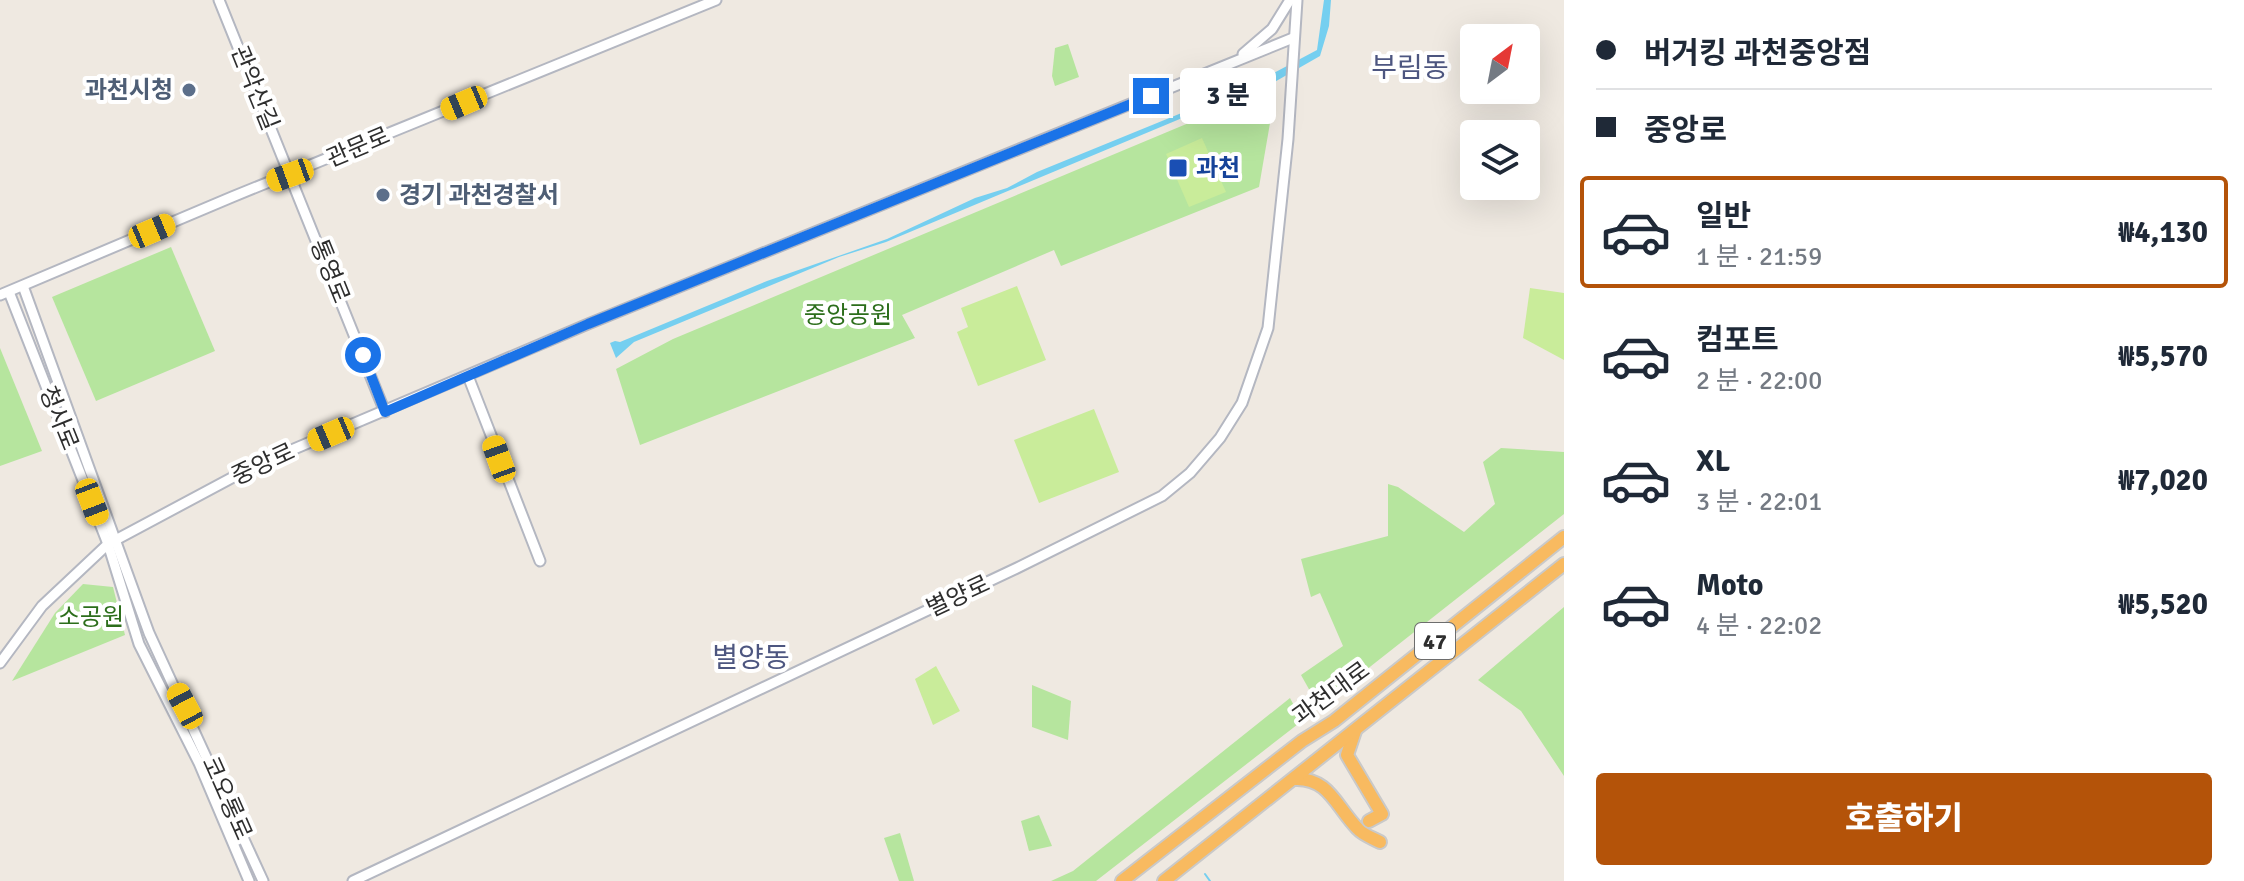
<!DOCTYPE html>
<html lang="ko">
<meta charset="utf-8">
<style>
:root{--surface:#fff;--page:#f2f2f3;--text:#1f2937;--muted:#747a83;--line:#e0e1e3;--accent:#b45309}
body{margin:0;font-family:Signika,"Noto Sans KR",sans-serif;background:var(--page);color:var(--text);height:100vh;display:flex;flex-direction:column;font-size:30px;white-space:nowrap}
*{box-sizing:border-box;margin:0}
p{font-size:26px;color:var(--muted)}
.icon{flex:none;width:44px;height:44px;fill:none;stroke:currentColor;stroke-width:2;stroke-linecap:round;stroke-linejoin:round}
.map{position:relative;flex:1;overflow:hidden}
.panel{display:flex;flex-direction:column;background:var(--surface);width:680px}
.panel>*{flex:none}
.banner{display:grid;align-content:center;height:176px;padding:0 32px;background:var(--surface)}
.needle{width:52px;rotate:32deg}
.tools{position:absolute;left:1460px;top:24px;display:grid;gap:16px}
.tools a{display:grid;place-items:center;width:80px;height:80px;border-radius:8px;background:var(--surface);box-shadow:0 8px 32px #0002;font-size:40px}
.end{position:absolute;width:36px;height:36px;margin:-18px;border:10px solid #1a73e8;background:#fff;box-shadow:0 0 0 4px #fff}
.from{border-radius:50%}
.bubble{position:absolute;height:56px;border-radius:8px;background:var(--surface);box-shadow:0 8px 32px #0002;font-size:26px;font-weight:800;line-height:56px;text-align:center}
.car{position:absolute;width:24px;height:48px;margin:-24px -12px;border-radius:10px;box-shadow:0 0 6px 2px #0007;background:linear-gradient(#f5c518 24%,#345 0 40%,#f5c518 0 76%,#345 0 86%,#f5c518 0)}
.banner b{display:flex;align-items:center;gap:28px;height:76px;font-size:30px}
.banner b+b{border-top:2px solid var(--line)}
.banner i{width:20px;height:20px;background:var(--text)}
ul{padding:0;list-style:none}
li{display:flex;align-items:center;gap:24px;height:112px;margin:0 16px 12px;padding:0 16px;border:4px solid transparent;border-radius:8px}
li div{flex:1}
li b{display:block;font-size:30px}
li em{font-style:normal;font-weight:800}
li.active{border-color:var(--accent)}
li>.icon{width:72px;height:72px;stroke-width:1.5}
.button{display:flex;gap:16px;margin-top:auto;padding:16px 32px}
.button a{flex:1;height:92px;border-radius:8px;background:var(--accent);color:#fff;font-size:32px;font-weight:800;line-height:92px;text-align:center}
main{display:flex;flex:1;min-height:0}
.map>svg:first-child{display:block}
.green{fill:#b6e59e}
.pitch{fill:#c9ec9a}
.water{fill:#75cff0}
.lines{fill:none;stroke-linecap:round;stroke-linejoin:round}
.stream{stroke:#75cff0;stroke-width:2}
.tertiary-casing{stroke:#b4b7c1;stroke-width:13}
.trunk-casing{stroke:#c9c9c9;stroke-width:16}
.tertiary{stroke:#fff;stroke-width:9}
.trunk{stroke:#f8ba60;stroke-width:12}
.route{stroke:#1a73e8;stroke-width:10}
.service-dot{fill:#5c6f8a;stroke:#fff;stroke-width:3}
.transit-dot{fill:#1a4fb4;stroke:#fff;stroke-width:3}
.labels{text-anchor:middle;stroke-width:8;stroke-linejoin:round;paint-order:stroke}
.shield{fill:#fff;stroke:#6d6d6d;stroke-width:2}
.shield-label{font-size:22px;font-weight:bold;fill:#2e2e2e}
.street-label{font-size:24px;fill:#2e2e2e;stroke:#fff}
.service-label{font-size:24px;font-weight:bold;fill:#4e5e75;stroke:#fff;text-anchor:end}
.transit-label{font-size:24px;font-weight:bold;fill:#164399;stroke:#fff;text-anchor:start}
.park-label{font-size:24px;fill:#2c6e1b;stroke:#fff}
.quarter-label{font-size:28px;fill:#4d5680;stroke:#fff}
</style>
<main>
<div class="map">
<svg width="1564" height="881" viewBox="0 0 1564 881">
<rect width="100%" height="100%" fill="#efe9e1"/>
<!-- green -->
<g class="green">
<polygon points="1068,44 1079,77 1055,86 1052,76 1055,48"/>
<polygon points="1270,89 1274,100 1259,187 1061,266 1054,250 902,315 915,338 640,445 616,369 673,339"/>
<polygon points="171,247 215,351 96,401 52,297"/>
<polygon points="0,348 42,451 0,466"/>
<polygon points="1501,448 1564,452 1564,514 1319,707 1301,675 1343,646 1320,593 1311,597 1301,559 1388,536 1388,484 1398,487 1464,532 1495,504 1483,462"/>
<polygon points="83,584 113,587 125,635 12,681 55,613"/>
<polygon points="1564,607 1564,776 1521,711 1478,680"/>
<polygon points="1032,685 1071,701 1068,740 1032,727"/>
<polygon points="1290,698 1302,721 1096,881 1051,881 1073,871"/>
<polygon points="1039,815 1052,846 1029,851 1021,821"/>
<polygon points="900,833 914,881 899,881 884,838"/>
</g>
<!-- pitch -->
<g class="pitch">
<polygon points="1202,138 1226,192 1189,207 1166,154"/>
<polygon points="1017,286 1046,360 978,386 957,332 968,327 961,308"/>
<polygon points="1530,288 1564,293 1564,360 1523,338"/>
<polygon points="1094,409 1119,472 1039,503 1014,440"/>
<polygon points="936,666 960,711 933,725 915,679"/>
</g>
<!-- water -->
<polygon class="water" points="1324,0 1331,0 1329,26 1320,56 1271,84 1242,93 886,242 839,257 634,342 616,358 610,343 615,341 620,342 767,281 887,239 975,198 1007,188 1037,172 1255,83 1317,50"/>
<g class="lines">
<!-- stream -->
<polyline class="stream" points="1205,874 1210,881"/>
<!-- tertiary casing -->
<g class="tertiary-casing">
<g id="tertiary">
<polyline points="219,0 385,412"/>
<polyline points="1243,54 1272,29 1290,0"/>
<polyline points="23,286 149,633 263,881"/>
<polyline points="9,292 108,544 139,644 199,763 249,881"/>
<polyline points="0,295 232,197 716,0"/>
<polyline points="468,376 540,561"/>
<polyline points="0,663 42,606 108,544 254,466 588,324 1293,38"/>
<polyline points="353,881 1017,568 1162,496 1190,473 1220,438 1242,403 1268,328 1288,139 1297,0"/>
</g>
</g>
<!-- trunk casing -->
<g class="trunk-casing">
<g id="trunk">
<polyline points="1355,731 1347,755 1382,814 1369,821"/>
<path d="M1294 779C1329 777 1336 807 1358 829 1363 835 1373 838 1380 842"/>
<polyline points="1122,881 1302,741 1334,721 1564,537"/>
<polyline points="1164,881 1564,564"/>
</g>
</g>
<!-- tertiary -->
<use href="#tertiary" class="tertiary"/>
<!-- trunk -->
<use href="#trunk" class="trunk"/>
</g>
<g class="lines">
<!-- route -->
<polyline class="route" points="363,355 385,412 588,324 1151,96"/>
</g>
<!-- markers -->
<g class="service-dot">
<circle cx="189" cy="90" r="8"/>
<circle cx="383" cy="195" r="8"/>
</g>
<rect class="transit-dot" x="1168" y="158" width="20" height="20" rx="4"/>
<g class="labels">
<!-- shield labels -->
<rect class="shield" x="1415" y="623" width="40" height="36" rx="6"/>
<g class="shield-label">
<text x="1435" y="649">47</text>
</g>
<!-- street labels -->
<g class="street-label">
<text transform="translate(255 88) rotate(68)" y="8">관악산길</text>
<text transform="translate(358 147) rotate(-23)" y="8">관문로</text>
<text transform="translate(330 271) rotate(68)" y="8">통영로</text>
<text transform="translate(59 418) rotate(68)" y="8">청사로</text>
<text transform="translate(263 464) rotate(-25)" y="8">중앙로</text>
<text transform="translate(958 596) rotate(-25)" y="8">별양로</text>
<text transform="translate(1331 693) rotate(-36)" y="8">과천대로</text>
<text transform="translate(227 798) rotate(66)" y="8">코오롱로</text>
</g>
<!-- service labels -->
<g class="service-label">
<text x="173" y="98">과천시청</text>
<text x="399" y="203" text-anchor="start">경기 과천경찰서</text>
</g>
<!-- transit labels -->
<g class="transit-label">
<text x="1196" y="176">과천</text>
</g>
<!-- park labels -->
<g class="park-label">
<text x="848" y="323">중앙공원</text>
<text x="91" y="625">소공원</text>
</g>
<!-- quarter labels -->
<g class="quarter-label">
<text x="1410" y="77">부림동</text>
<text x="751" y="667">별양동</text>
</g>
</g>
</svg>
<div class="tools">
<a><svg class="needle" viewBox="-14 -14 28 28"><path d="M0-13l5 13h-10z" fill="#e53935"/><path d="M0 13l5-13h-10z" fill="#747a83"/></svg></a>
<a><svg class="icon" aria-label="layers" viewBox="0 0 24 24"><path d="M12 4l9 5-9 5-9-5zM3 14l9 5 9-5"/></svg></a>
</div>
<i class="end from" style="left:363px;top:355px"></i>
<i class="end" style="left:1151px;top:96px"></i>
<div class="bubble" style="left:1180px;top:68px;width:96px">3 분</div>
<i class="car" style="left:464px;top:103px;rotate:247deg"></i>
<i class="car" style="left:290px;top:175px;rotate:250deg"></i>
<i class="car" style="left:152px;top:231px;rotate:67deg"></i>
<i class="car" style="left:331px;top:434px;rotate:247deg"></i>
<i class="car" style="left:499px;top:459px;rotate:340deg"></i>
<i class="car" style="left:92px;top:502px;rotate:159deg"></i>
<i class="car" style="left:185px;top:706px;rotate:332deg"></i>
</div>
<section class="panel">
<div class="banner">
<b><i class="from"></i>버거킹 과천중앙점</b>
<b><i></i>중앙로</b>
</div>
<ul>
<li class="active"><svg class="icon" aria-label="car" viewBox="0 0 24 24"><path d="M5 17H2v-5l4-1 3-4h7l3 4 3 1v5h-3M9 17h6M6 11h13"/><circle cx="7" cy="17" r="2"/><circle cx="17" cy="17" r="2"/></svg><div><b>일반</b><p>1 분 · 21:59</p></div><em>₩4,130</em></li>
<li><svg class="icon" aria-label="car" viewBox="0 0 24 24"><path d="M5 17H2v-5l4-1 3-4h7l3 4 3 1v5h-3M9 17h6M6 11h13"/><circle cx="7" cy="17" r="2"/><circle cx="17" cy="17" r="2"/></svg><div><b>컴포트</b><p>2 분 · 22:00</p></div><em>₩5,570</em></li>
<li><svg class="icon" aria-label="car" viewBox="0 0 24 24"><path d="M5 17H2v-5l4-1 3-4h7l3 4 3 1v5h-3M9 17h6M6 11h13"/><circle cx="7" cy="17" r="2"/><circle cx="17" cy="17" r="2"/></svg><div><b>XL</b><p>3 분 · 22:01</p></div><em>₩7,020</em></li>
<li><svg class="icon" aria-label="car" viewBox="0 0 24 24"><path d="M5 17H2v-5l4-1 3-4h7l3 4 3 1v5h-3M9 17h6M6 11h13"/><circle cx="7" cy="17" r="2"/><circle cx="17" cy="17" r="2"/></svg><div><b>Moto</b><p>4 분 · 22:02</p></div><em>₩5,520</em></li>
</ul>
<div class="button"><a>호출하기</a></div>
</section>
</main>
